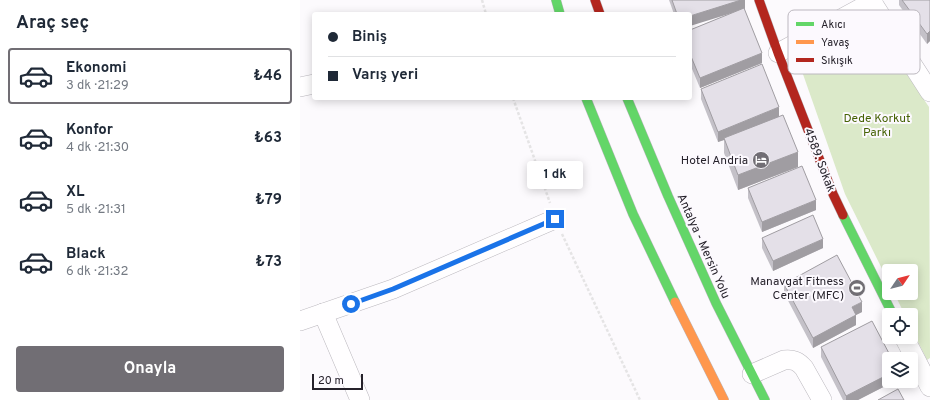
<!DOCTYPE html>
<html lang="tr">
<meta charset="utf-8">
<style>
:root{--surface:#fff;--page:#f6f6f7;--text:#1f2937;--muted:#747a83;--line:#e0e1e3;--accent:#716e74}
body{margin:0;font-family:Overpass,sans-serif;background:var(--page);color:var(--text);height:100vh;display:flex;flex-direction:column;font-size:15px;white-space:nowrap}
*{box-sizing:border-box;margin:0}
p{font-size:13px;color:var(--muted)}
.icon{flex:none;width:22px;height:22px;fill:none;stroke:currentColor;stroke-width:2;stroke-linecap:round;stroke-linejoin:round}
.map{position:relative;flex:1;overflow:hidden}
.details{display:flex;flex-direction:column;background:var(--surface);width:300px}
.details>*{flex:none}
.top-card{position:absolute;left:12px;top:12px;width:380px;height:88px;border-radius:4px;box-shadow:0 2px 10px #0003;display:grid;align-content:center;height:88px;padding:0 16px;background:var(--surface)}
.needle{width:26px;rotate:55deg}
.fabs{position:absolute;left:582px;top:264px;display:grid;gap:8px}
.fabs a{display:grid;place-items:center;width:36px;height:36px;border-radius:4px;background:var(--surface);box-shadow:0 2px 10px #0003;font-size:20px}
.scale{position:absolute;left:12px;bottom:10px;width:51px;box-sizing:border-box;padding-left:4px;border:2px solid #26222b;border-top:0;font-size:11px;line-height:14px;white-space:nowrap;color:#26222b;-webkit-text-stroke:3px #fcf9fe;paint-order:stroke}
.end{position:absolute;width:18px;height:18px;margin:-9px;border:5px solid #1a73e8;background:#fff;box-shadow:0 0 0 2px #fff}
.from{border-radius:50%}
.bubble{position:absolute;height:28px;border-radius:4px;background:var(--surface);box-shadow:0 2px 10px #0003;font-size:13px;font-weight:700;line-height:28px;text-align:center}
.top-card b{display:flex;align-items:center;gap:14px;height:38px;font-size:15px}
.top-card b+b{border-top:1px solid var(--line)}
.top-card i{width:10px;height:10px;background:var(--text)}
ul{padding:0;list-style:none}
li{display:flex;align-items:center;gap:12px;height:56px;margin:0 8px 6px;padding:0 8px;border:2px solid transparent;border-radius:4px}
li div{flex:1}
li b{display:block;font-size:15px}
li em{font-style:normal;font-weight:700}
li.current{border-color:var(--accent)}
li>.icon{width:36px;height:36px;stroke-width:1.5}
h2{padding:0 16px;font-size:18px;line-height:48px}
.primary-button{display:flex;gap:8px;margin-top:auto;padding:8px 16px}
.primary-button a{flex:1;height:46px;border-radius:4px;background:var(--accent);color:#fff;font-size:16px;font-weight:700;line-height:46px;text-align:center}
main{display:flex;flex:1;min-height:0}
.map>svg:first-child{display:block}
.green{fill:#dbe9c9}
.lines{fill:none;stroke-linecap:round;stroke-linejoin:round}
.street-casing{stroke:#bbb8be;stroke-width:20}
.fast-casing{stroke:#bbb8be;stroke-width:10}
.slow-casing{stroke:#bbb8be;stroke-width:10}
.jam-casing{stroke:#bbb8be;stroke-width:10}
.path{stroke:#e5e4e5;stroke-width:2.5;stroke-dasharray:3 2;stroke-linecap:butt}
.street{stroke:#fffeff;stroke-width:19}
.fast{stroke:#63d668;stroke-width:9}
.slow{stroke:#ff974d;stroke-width:9}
.jam{stroke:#b3261e;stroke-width:9}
.wall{fill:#c4c1c8}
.shaded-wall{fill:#a09da2}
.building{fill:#e4e0e8;stroke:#a09da2}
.route{stroke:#1a73e8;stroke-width:5}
.labels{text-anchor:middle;stroke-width:4;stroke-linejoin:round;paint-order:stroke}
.park-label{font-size:12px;fill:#466305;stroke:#fcf9fe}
.poi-label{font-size:12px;fill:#26222b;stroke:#fcf9fe;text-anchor:end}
.street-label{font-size:12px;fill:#26222b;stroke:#fcf9fe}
.key{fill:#fcf9fe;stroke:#bcb8bf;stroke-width:1}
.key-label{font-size:11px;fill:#26222b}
</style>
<main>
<section class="details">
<h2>Araç seç</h2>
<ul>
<li class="current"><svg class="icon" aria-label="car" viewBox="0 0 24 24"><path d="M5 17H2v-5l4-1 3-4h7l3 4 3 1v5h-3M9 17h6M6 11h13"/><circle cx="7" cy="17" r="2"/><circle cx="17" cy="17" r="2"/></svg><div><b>Ekonomi</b><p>3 dk · 21:29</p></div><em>₺46</em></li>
<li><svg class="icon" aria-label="car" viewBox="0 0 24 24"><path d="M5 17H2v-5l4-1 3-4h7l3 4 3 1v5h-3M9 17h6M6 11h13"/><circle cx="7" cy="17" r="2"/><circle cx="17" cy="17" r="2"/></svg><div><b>Konfor</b><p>4 dk · 21:30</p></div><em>₺63</em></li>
<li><svg class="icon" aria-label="car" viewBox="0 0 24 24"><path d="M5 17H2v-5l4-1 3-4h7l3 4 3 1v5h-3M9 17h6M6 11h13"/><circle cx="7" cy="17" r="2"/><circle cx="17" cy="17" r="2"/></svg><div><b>XL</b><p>5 dk · 21:31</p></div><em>₺79</em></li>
<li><svg class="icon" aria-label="car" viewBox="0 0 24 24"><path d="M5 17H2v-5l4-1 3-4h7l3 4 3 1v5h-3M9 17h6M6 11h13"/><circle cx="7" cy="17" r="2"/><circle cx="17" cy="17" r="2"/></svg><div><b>Black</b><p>6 dk · 21:32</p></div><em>₺73</em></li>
</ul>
<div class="primary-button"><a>Onayla</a></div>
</section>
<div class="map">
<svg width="630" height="400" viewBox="0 0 630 400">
<rect width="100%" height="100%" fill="#fcfafd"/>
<!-- green -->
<polygon class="green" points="579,33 629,107 630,358 627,360 611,328 611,315 605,315 594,293 611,293 611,271 589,271 589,283 545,194 498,60"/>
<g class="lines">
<!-- street casing -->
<g class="street-casing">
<g id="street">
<polyline points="572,2 630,92"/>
<polyline points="478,53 572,2 573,0"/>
<polyline points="0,87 14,84"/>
<polyline points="23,313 60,400"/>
<polyline points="0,321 93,289 255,219"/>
<polyline points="604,337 630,387"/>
<path d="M452 374 484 360C493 359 498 361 504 368L522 400"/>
</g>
</g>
<!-- fast casing -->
<g class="fast-casing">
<g id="fast">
<polyline points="256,0 260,14"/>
<polyline points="286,98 333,214 375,302"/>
<polyline points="327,98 368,196 416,303 465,400"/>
<polyline points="543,215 593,315"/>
</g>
</g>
<!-- slow casing -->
<g class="slow-casing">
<polyline id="slow" points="375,302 424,400"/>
</g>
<!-- jam casing -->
<g class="jam-casing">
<g id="jam">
<polyline points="295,0 300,14"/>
<polyline points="459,0 478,53 533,194 543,215"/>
</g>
</g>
<!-- path -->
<g class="path">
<polyline points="182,0 186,14"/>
<polyline points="213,98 250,203"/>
<polyline points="262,234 340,400"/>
</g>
<!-- street -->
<use href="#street" class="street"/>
<!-- fast -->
<use href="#fast" class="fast"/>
<!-- slow -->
<use href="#slow" class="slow"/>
<!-- jam -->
<use href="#jam" class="jam"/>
</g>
<!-- wall -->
<g class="wall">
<polygon points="369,0 445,0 444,9 462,63 400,88 390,64 390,30 437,11 390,14 374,14"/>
<polygon points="599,0 630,0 630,41 627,44 599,5"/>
<polygon points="401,89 479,116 498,167 438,190 424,153 424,140 418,142 401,99"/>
<polygon points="448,188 516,210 462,232 448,198"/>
<polygon points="462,238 523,248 473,271 462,248"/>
<polygon points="484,284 562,312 556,315 556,325 513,348 484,293"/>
<polygon points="521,347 589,381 595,381 558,400 543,400 521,357"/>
</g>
<!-- shaded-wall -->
<g class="shaded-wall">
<polygon points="441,0 445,0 445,9 390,26 390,16"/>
<polygon points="630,31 630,41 627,44 627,34"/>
<polygon points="462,53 462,63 400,88 400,78"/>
<polygon points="479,107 479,117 424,138 424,140 418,142 418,132"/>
<polygon points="498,152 498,167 438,190 438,175"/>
<polygon points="516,200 516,210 462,232 462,222"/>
<polygon points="523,239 523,248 473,271 473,261"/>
<polygon points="562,302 562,312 552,317 552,307"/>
<polygon points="556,315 556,325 513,348 513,338"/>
<polygon points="589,374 589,381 595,381 558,400 546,400 546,396"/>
</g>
<!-- building -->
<g class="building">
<polygon points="372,0 441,0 390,16 390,14 377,14"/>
<polygon points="602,0 630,0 630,31 627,34"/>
<polygon points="444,8 462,53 400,78 390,54 390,30"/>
<polygon points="462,64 479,107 418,132 401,89"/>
<polygon points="483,115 498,152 438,175 424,138"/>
<polygon points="502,166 516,200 462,222 448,188"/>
<polygon points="513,215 523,239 473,261 462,238"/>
<polygon points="537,255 562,302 552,307 556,315 513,338 484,284"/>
<polygon points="572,321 592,359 589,359 589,374 546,396 521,347"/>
<polygon points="598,389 604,400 578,400"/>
</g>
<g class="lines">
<!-- route -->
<polyline class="route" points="51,304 93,289 255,219"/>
</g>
<!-- icons -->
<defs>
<g id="hotel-disc" transform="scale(0.9)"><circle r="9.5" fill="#716e74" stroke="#fcf9fe"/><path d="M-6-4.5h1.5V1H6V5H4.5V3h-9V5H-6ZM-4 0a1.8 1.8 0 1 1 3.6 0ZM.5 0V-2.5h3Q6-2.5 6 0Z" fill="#fff"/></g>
<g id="stadium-disc" transform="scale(0.9)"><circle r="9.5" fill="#716e74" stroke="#fcf9fe"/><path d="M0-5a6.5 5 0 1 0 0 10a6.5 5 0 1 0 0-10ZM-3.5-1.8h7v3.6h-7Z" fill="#fff"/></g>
</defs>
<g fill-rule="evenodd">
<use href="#hotel-disc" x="461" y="160"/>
<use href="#stadium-disc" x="557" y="288"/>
</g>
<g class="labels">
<!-- park labels -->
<g class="park-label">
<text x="577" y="122">Dede Korkut<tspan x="577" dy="14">Parkı</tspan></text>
</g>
<!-- poi labels -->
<g class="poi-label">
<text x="448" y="164">Hotel Andria</text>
<text x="544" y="285">Manavgat Fitness<tspan x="544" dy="14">Center (MFC)</tspan></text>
</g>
<!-- street labels -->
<g class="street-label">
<text transform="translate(520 160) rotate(69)" y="4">4589. Sokak</text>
<text transform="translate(404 246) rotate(66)" y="4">Antalya - Mersin Yolu</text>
</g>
</g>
<!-- legend -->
<rect x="488" y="10" width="132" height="64" rx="6" class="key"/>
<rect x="496" y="22" width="18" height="4" fill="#63d668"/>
<rect x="496" y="40" width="18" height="4" fill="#ff974d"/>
<rect x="496" y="58" width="18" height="4" fill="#b3261e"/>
<g class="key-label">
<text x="521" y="28">Akıcı</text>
<text x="521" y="46">Yavaş</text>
<text x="521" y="64">Sıkışık</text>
</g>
</svg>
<div class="fabs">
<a><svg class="needle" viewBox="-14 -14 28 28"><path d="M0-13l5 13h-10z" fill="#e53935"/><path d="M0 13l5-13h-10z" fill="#747a83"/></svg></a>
<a><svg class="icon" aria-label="locate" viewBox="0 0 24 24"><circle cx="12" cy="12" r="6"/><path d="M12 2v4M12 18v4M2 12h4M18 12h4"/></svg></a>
<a><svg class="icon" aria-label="layers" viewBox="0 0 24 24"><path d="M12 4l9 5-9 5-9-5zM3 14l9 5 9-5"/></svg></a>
</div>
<div class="scale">20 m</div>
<i class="end from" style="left:51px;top:304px"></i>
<i class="end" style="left:255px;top:219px"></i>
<div class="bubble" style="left:227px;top:161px;width:56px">1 dk</div>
<div class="top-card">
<b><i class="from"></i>Biniş</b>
<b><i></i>Varış yeri</b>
</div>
</div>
</main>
